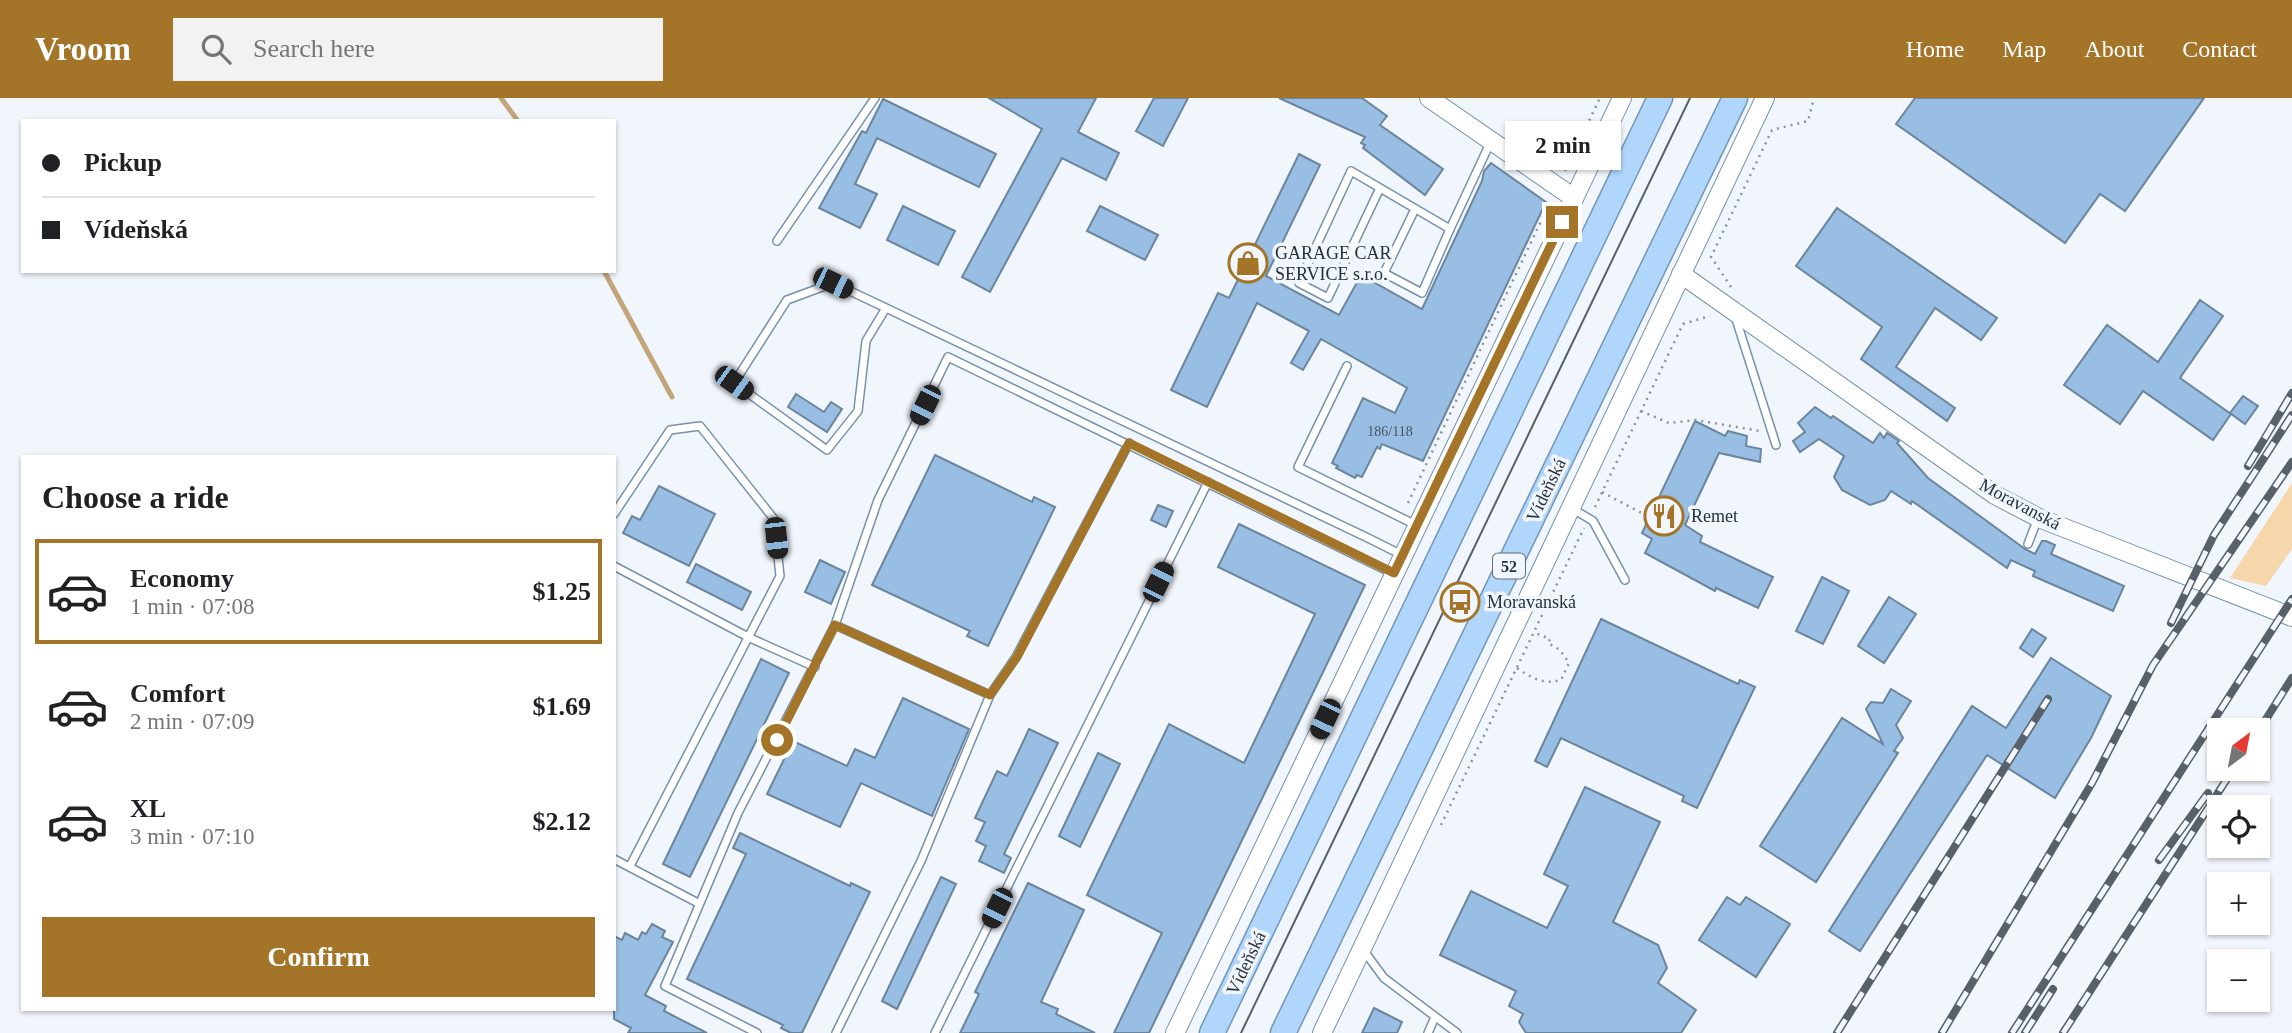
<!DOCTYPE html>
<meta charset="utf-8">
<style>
:root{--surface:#fff;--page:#f2f2f2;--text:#202124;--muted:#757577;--line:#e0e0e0;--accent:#a47528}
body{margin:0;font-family:"Times New Roman",serif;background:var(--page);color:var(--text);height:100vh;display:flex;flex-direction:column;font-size:26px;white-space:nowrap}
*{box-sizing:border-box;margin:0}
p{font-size:23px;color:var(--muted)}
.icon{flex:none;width:38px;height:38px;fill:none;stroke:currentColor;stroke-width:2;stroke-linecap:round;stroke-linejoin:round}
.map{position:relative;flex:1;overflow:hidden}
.panel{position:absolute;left:21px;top:357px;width:595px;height:556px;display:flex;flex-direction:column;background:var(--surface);border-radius:0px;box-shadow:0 2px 5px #0004}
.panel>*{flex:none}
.banner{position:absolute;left:21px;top:21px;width:595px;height:154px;border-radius:0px;box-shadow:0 2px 5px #0004;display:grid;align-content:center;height:154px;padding:0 21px;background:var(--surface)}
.needle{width:46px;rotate:32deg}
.controls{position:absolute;left:2207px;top:620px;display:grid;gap:14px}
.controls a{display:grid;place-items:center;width:63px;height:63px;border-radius:0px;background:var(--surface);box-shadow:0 2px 5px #0004;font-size:35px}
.end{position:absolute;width:32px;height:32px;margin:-16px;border:9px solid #a47528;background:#fff;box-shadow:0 0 0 4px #fff}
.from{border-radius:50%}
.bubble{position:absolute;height:49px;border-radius:0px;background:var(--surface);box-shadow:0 2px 5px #0004;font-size:23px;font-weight:700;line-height:49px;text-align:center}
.car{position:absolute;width:21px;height:42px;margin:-21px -10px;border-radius:9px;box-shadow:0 0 5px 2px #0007;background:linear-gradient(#222 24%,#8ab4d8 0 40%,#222 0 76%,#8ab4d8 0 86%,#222 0)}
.banner b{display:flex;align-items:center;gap:24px;height:66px;font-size:26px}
.banner b+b{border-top:2px solid var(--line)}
.banner i{width:18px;height:18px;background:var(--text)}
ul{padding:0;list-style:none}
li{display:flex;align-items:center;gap:21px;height:105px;margin:0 14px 10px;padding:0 7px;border:4px solid transparent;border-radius:0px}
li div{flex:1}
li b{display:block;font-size:26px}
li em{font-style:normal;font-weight:700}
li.current{border-color:var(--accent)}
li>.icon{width:63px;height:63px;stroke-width:1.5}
h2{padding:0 21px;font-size:32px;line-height:84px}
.cta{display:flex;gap:14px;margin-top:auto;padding:14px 21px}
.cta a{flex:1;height:80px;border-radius:0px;background:var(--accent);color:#fff;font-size:28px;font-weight:700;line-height:80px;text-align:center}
header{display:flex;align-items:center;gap:42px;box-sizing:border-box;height:98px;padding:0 35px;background:var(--accent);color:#fff}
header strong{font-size:33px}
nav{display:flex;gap:38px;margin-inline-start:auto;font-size:24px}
.search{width:490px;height:63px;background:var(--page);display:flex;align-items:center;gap:18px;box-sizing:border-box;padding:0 24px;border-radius:0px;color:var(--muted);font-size:26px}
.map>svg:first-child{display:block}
.green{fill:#f6d7ac}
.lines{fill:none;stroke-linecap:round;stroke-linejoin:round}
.stream{stroke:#c3a57b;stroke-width:5}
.building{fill:#98bee3;stroke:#6b859e;stroke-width:2}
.service-casing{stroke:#7791ab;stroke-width:10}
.tertiary-casing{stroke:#7791ab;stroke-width:20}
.trunk-casing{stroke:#7396b7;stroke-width:27}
.path{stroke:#8b939b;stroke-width:2.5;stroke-dasharray:2 5;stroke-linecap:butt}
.service{stroke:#fff;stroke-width:7}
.tertiary{stroke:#fff;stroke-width:18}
.trunk{stroke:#b0d6fb;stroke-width:24}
.tram{stroke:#58616a;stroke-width:2}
.rail-casing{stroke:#58616a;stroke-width:8}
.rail{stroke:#f1f6fc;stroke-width:5;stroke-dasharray:16;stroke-linecap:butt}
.route{stroke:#a47528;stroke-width:9}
.labels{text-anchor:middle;stroke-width:7;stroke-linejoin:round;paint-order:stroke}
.number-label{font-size:14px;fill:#425465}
.shield{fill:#f1f6fc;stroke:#636c75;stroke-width:2}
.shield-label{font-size:16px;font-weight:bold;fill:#26313b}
.poi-label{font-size:18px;fill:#26313b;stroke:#f1f6fc;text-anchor:start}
.street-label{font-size:18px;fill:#26313b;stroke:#f1f6fc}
</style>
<header>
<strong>Vroom</strong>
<div class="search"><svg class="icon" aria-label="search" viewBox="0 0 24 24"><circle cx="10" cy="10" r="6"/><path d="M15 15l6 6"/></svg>Search here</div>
<nav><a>Home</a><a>Map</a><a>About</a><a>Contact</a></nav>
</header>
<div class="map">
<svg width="2292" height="935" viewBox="0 0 2292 935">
<rect width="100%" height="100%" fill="#f1f6fc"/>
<!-- green -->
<polygon class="green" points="2292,385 2292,451 2266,488 2230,480"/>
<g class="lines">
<!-- stream -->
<g class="stream">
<polyline points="501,0 518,23"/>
<polyline points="604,173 672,299"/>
</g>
</g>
<!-- building -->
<g class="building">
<polygon points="989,0 1096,0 1078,34 1119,55 1106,82 1062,60 990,194 962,179 1042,31"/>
<polygon points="1154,0 1188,0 1163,48 1136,33"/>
<polygon points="1279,0 1362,0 1387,18 1380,27 1443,71 1425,97 1363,50 1365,47 1361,45 1365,39"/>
<polygon points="1915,0 2204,0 2125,113 2100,96 2065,145 1896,26"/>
<polygon points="883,1 996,56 979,89 877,40 855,86 877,96 860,130 819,110 862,33 866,35"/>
<polygon points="1299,56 1320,67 1266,178 1339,217 1361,177 1422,211 1482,83 1484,73 1491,65 1546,104 1423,363 1382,346 1380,351 1377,349 1362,379 1357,377 1355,380 1336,370 1338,368 1332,365 1363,300 1395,315 1407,290 1321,241 1303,272 1291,265 1309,233 1257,205 1207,309 1171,292 1218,195 1229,200"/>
<polygon points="903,108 955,133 938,167 887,142"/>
<polygon points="1100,108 1158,137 1145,162 1087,133"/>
<polygon points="1837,110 1997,220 1981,242 1935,210 1896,269 1955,310 1947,323 1861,261 1882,229 1796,168"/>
<polygon points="2200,202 2223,218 2180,280 2231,316 2213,342 2143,293 2120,326 2064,287 2107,227 2158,264"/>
<polygon points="796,296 824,314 831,304 842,311 827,334 788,309"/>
<polygon points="2243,298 2258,308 2245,326 2230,315"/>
<polygon points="1815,309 1831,320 1833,318 1873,345 1880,335 1884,340 1887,335 1899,343 1897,345 1928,380 2025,451 2035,456 2042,443 2046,443 2055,447 2051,456 2124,488 2113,513 2033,478 2035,473 2011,462 2007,470 1912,403 1911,406 1891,393 1885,402 1870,407 1842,392 1834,379 1844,358 1819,341 1800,354 1793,343 1805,334 1798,325"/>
<polygon points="1695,323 1725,338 1728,333 1747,338 1746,348 1761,351 1760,364 1719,355 1685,427 1702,438 1700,444 1773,479 1758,510 1716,490 1715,493 1645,455 1652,441 1642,435"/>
<polygon points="935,357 1032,404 1034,399 1055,409 988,548 967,538 970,533 872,487"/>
<polygon points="659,388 715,416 689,468 623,435 632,418 640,422"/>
<polygon points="1158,407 1173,413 1166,429 1151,422"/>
<polygon points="1239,426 1365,487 1149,935 1114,935 1162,835 1087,797 1169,626 1244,665 1315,516 1218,469"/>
<polygon points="820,462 845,474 831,506 805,494"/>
<polygon points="696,466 751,494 742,512 687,484"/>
<polygon points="1822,479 1849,493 1823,546 1796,533"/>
<polygon points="1889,499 1916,516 1884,565 1858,548"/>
<polygon points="1601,521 1738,586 1740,582 1755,589 1697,710 1682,703 1684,698 1561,640 1547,669 1535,663"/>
<polygon points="2032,531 2046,540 2033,559 2020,550"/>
<polygon points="2051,560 2111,598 2091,640 2055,700 1987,657 1860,853 1829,833 1972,608 2006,630"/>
<polygon points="761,561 789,575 690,779 663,766"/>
<polygon points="1891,591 1911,603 1896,627 1903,640 1894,653 1898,655 1816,784 1760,748 1842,620 1883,646 1866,611 1871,604 1883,605"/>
<polygon points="903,600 969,631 932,718 861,685 840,729 767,696 793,643 847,668 855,651 875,660"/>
<polygon points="1029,631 1058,645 1004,756 1011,760 1004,775 979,763 986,748 976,743 985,724 975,720 997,673 1007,678"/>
<polygon points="1098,655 1120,666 1080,749 1059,738"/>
<polygon points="1585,689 1660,724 1613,824 1658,847 1667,870 1658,885 1696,912 1681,935 1526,935 1519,924 1523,916 1509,908 1516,893 1440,857 1471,793 1547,830 1568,788 1544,776"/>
<polygon points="740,735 850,788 851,785 870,794 802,935 791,935 781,930 783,927 687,881 746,756 733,750"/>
<polygon points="941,779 956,786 897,911 882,903"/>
<polygon points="1028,785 1084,812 1041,904 1058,911 1056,916 1095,935 960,935 979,896 975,894"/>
<polygon points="1727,799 1740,807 1746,799 1790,826 1756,879 1699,842"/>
<polygon points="652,826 665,833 662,839 673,844 645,897 666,908 664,913 707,935 628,935 631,930 614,921 614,838 622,842 625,835 638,842 642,834 646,836"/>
<polygon points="1374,910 1402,924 1397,935 1362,935"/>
</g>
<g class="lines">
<!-- service casing -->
<g class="service-casing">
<g id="service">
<polyline points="1380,90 1328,200 1299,185 1351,73 1450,131 1491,43"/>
<polyline points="1415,111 1384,175 1422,195 1450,131"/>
<polyline points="777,143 875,0"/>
<polyline points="886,210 866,243 858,313 827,352 734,285 787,202 833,185 886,210 1368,440 1402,457"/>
<polyline points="1735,218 1776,347"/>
<polyline points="1347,268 1298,369 1416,427"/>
<polyline points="1573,411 1593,423 1625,482"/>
<polyline points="614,416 670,332 700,328 774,421 780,478 630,768"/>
<polyline points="2028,446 2038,420"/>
<polyline points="614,468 750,540 815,569"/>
<polyline points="835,527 990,597"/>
<polyline points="614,761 698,805"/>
<polyline points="1364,853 1384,880 1457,935"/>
<polyline points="757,935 665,888 738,715 835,527 878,402 948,259 1394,476"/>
<polyline points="836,935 921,763 990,597 1016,559 1129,345"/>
<polyline points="935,935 1208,384"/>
<polyline points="1428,935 1435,919"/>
</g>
</g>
<!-- tertiary casing -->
<g class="tertiary-casing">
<g id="tertiary">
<polyline points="1429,0 1574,100"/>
<polyline points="1681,176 1995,397 2039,420 2292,519"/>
<polyline points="1175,935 1622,0"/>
<polyline points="1322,935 1765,0"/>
</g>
</g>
<!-- trunk casing -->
<g class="trunk-casing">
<g id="trunk">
<polyline points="1212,935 1660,0"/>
<polyline points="1283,935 1735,0"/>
</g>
</g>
<!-- path -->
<g class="path">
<polyline points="1565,73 1600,0"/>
<polyline points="1731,189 1711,159 1772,32 1808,23 1814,0"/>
<polyline points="1641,313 1669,325 1696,322 1760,333"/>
<polyline points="1602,394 1647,418"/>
<polyline points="1408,405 1550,104"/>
<polyline points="1595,409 1683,226 1710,218"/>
<path d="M1517 570C1532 580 1543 587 1561 582L1569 565 1560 552 1548 545 1550 541 1533 534"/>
<polyline points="1441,727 1584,430"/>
</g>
<!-- service -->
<use href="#service" class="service"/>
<!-- tertiary -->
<use href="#tertiary" class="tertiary"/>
<!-- trunk -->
<use href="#trunk" class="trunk"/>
<!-- tram -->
<polyline class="tram" points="1241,935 1690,0"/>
<!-- rail casing -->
<g class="rail-casing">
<g id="rail">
<polyline points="2248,368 2292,295"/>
<polyline points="2171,525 2214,437 2292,317"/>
<polyline points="2258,634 2292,580"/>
<polyline points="2159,762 2208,695"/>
<polyline points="1837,935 2048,601"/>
<polyline points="1942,935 2092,685 2153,567 2292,364"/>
<polyline points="2012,935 2292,501"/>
<polyline points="2025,935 2053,891"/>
<polyline points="2063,935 2234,670"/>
</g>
</g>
<!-- rail -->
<use href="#rail" class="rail"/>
</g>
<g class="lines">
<!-- route -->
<polyline class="route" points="777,642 835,527 990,597 1017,559 1129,345 1394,475 1562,124"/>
</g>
<!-- icons -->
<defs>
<g id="shop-ring" transform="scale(2.0125)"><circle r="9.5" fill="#f1f6fc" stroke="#a47528" stroke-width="1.5"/><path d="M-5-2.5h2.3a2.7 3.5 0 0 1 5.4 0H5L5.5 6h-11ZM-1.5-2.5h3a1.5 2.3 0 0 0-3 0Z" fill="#a47528"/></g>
<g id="restaurant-ring" transform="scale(2.0125)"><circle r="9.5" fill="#f1f6fc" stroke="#a47528" stroke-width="1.5"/><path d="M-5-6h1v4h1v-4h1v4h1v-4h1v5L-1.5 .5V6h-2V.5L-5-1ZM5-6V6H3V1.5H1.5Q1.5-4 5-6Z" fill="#a47528"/></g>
<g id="bus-ring" transform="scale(2.0125)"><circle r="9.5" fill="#f1f6fc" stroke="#a47528" stroke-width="1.5"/><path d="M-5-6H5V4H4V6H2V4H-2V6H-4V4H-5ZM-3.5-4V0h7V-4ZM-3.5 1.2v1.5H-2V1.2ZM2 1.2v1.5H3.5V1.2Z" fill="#a47528"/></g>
</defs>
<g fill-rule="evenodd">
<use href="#shop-ring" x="1248" y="165"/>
<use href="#restaurant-ring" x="1664" y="418"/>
<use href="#bus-ring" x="1460" y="504"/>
</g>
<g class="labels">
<!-- number labels -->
<g class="number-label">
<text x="1390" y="338">186/118</text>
</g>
<!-- shield labels -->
<rect class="shield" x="1493" y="455.5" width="32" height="25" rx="5"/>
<g class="shield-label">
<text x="1509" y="474">52</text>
</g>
<!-- poi labels -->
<g class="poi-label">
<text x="1275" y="161">GARAGE CAR<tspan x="1275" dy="21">SERVICE s.r.o.</tspan></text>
<text x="1691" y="424">Remet</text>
<text x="1487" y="510">Moravanská</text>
</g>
<!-- street labels -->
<g class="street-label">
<text transform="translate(1546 392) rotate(-64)" y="6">Vídeňská</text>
<text transform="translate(2020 406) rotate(28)" y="6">Moravanská</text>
<text transform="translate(1246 865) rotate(-64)" y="6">Vídeňská</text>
</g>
</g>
</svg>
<div class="controls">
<a><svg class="needle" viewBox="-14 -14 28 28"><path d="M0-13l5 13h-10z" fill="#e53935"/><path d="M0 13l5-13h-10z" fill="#757577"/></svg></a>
<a><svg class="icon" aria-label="locate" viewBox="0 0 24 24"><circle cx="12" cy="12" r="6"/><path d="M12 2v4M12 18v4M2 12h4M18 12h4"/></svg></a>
<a>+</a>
<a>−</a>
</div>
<i class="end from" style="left:777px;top:642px"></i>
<i class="end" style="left:1562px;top:124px"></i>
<div class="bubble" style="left:1505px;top:23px;width:116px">2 min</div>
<i class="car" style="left:833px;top:185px;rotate:116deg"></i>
<i class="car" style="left:734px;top:285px;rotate:126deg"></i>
<i class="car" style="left:925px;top:307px;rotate:206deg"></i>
<i class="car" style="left:776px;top:440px;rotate:174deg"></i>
<i class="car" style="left:1158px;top:484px;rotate:26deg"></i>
<i class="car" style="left:1325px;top:621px;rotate:205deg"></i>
<i class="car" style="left:997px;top:810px;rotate:206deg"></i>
<div class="banner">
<b><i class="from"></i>Pickup</b>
<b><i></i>Vídeňská</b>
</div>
<section class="panel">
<h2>Choose a ride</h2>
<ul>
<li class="current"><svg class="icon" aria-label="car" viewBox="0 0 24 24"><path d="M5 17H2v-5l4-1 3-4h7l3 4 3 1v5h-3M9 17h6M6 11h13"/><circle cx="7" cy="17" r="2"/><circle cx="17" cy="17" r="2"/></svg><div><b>Economy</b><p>1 min · 07:08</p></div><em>$1.25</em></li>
<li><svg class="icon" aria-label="car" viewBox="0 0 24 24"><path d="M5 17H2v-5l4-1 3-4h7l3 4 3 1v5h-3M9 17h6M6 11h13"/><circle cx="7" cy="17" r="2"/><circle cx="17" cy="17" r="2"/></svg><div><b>Comfort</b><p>2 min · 07:09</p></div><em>$1.69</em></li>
<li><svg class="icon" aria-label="car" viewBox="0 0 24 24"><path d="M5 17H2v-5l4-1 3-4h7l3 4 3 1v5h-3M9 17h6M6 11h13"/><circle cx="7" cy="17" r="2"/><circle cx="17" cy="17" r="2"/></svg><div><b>XL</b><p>3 min · 07:10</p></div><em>$2.12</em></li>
</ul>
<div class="cta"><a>Confirm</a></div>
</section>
</div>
